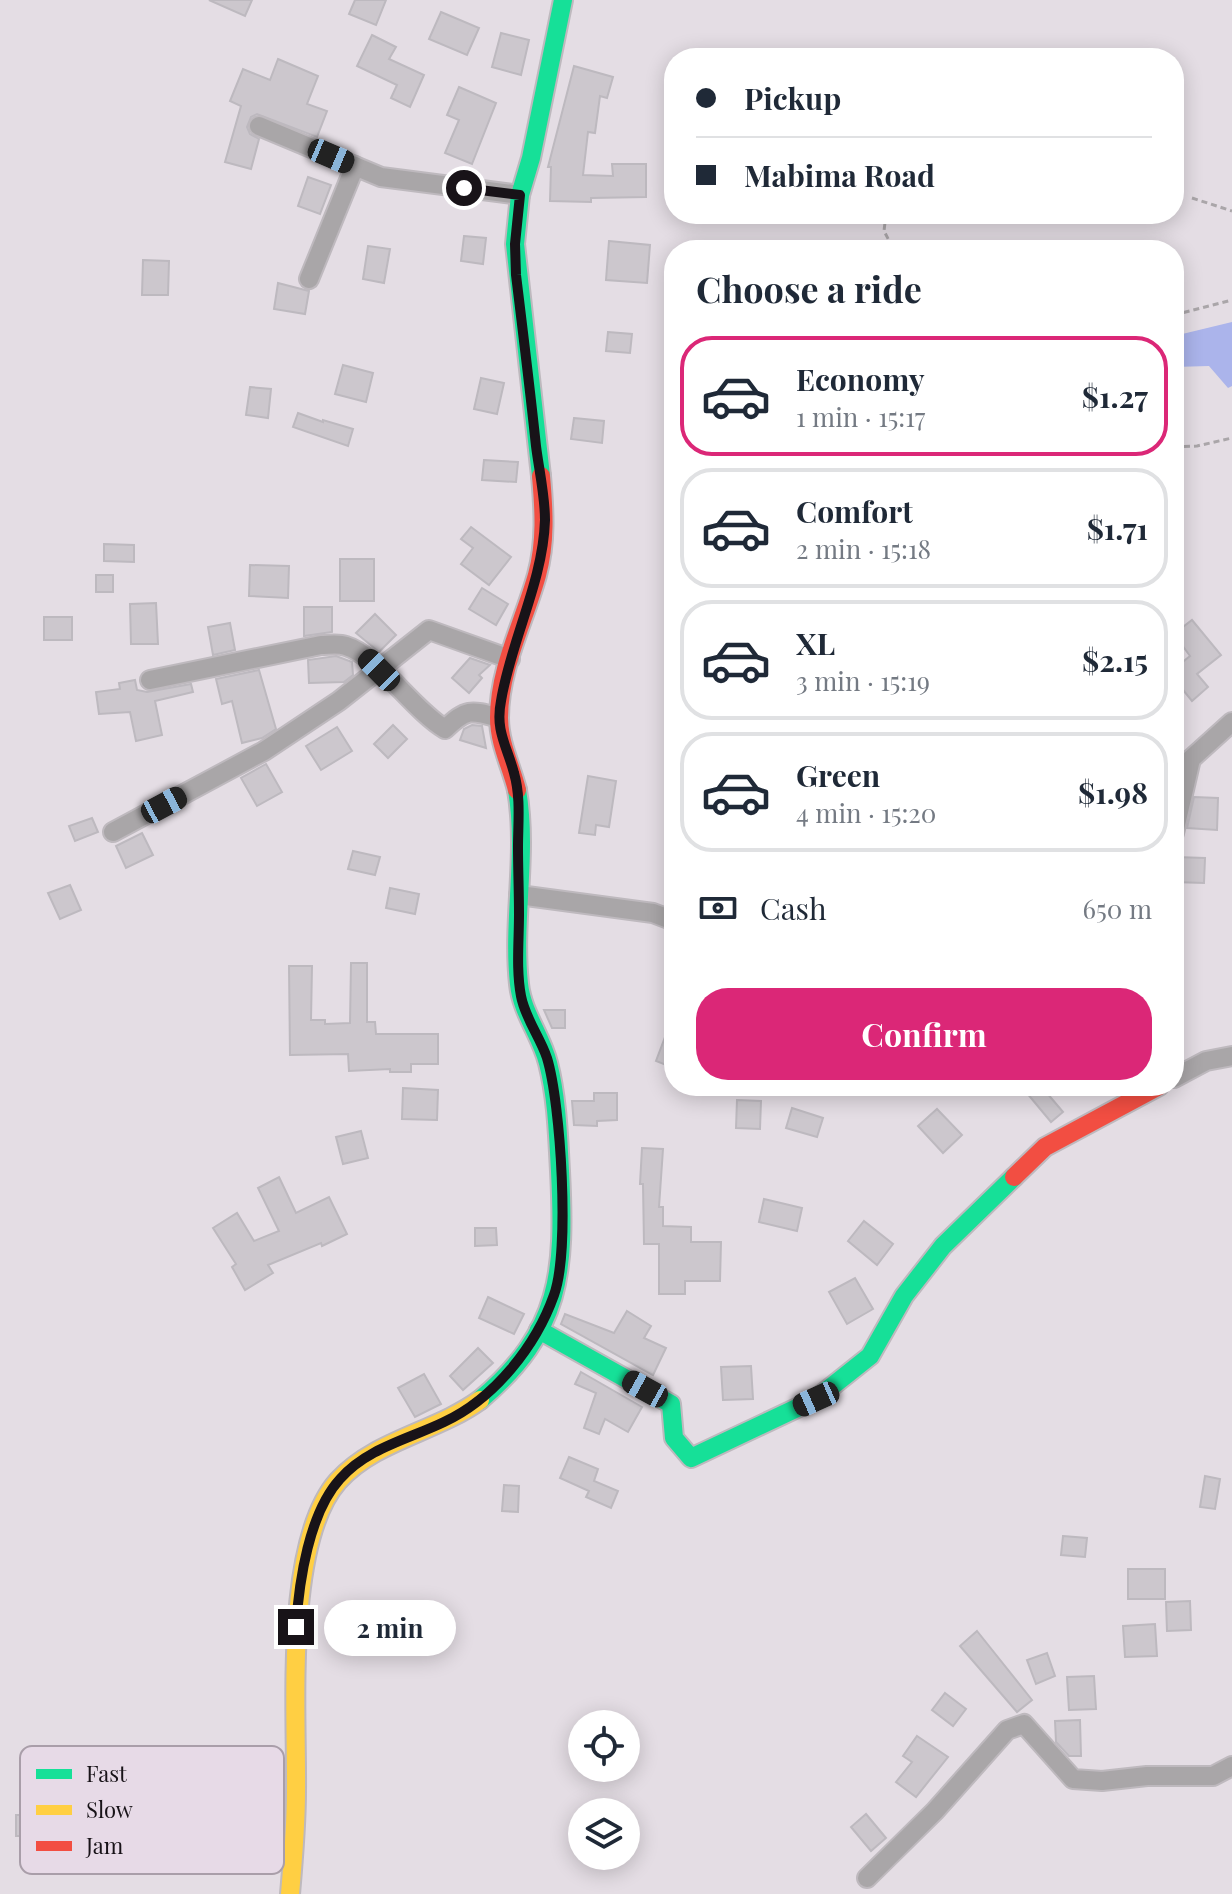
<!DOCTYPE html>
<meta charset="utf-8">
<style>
:root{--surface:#fff;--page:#f6f6f7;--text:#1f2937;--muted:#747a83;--line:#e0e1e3;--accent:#db2777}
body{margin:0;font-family:"Playfair Display",serif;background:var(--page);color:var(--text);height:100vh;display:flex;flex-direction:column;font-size:30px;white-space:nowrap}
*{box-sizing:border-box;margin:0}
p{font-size:26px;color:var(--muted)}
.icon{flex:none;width:44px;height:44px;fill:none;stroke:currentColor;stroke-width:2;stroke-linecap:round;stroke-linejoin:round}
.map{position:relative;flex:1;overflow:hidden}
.sheet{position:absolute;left:664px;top:240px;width:520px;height:856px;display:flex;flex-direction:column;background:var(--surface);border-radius:32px;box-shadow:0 4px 20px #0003}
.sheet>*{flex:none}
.hud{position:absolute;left:664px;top:48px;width:520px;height:176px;border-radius:32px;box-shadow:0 4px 20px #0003;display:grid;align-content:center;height:176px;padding:0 32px;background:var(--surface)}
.fabs{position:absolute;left:568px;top:1710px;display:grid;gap:16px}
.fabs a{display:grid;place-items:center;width:72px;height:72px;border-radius:50%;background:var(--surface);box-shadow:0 4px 20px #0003;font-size:40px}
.end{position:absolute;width:36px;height:36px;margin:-18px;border:10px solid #181318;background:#fff;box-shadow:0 0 0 4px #fff}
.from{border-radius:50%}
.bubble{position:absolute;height:56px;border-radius:28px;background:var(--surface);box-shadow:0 4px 20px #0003;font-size:26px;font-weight:700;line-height:56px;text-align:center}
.car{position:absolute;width:24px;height:48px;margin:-24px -12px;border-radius:10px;box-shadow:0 0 6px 2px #0007;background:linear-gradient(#222 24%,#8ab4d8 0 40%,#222 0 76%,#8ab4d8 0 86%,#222 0)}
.hud b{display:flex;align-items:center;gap:28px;height:76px;font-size:30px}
.hud b+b{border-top:2px solid var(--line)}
.hud i{width:20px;height:20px;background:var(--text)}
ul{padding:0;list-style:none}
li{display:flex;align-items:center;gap:24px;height:120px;margin:0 16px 12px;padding:0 16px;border:4px solid var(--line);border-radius:32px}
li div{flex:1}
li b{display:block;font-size:30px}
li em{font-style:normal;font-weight:700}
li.current{border-color:var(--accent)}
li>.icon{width:72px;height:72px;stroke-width:1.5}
h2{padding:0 32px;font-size:36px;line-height:96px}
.pay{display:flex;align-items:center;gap:20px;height:88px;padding:0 32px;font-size:30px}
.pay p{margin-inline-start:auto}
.button{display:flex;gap:16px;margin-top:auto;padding:16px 32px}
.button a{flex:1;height:92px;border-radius:32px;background:var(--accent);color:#fff;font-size:32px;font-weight:700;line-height:92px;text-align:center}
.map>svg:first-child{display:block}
.water{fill:#abb4eb}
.building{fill:#ccc7cd;stroke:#bdb9bf;stroke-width:2}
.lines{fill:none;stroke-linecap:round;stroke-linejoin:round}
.street-casing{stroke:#beb9be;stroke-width:22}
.fast-casing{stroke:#beb9be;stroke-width:22}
.slow-casing{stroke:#beb9be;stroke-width:22}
.jam-casing{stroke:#beb9be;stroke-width:22}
.path{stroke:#aaa6a9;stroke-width:3;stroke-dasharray:6 4;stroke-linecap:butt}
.street{stroke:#a9a6a8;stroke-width:18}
.fast{stroke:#16e098;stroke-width:18}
.slow{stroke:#ffcf43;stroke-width:18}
.jam{stroke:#f24e42;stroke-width:18}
.route{stroke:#181318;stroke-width:10}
.key{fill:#e7dae7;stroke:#a99ea9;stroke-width:2}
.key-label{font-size:22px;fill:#181318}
</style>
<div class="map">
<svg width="1232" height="1894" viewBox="0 0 1232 1894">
<rect width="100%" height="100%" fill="#e4dde4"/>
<!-- water -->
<polygon class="water" points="1232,322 1232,386 1228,388 1209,366 1174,367 1174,336"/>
<!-- building -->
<g class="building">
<polygon points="209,0 252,0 245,16"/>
<polygon points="355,0 386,0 376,25 349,14"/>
<polygon points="441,12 479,28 467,55 429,39"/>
<polygon points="501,33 529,40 521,75 492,67"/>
<polygon points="372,35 396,47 389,59 424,75 410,107 391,98 397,85 357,66"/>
<polygon points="278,59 318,76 307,104 327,111 317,137 257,114 251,117 247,127 250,134 259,139 251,169 225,162 241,106 230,101 243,69 270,80"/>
<polygon points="574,66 613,77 607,98 600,96 595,133 588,132 583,175 613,176 612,164 646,164 646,197 591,198 591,202 550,201 551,167 548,167"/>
<polygon points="459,87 496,103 472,164 445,153 459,120 447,115"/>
<polygon points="308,177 331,185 320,214 298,206"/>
<polygon points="464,236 486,238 483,264 461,261"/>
<polygon points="609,241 650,245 647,283 606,280"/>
<polygon points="368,246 390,249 384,283 363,279"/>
<polygon points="143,260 169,261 168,295 142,295"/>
<polygon points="278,283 309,291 305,314 274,309"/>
<polygon points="608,332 632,334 630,353 606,351"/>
<polygon points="343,365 373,373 366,402 335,394"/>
<polygon points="481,378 504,383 497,414 474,409"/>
<polygon points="250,387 271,389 268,418 246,415"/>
<polygon points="298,413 323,422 323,420 353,429 348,446 293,427"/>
<polygon points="574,418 604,421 602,443 571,439"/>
<polygon points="484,460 518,462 516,482 482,480"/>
<polygon points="471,527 511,557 489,585 461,564 473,548 461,539"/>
<polygon points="104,544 134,545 134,562 104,561"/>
<rect x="340" y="559" width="34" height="42"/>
<polygon points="250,565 289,566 288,598 249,596"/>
<rect x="96" y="575" width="17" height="17"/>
<polygon points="482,588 508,604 496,625 469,609"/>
<polygon points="156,603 158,644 131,644 130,604"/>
<polygon points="304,607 332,607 332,632 304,636"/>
<polygon points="375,614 396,635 379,652 356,633"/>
<rect x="44" y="617" width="28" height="23"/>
<polygon points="1192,620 1221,655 1197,674 1208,687 1192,701 1174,679 1174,669 1190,656 1174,634"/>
<polygon points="230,623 235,650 213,655 208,627"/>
<polygon points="336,656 352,662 353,675 344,682 309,683 308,660"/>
<polygon points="470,658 490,665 479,675 482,678 469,693 452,678"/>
<polygon points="259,670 276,729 262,738 242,743 232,701 222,704 216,679"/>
<polygon points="135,680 137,690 147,692 191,684 193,692 155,701 162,735 136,741 130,712 99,714 96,692 120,689 119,683"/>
<polygon points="393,725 407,739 388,758 374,744"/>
<polygon points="472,725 482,726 486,748 460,740 464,729"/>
<polygon points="337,727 352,751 321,770 306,746"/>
<polygon points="266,764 282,792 257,806 241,778"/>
<polygon points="588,776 616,781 609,827 596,825 595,835 579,833"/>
<polygon points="1194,797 1218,798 1217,830 1187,828"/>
<polygon points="92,818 98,832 75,841 69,826"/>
<polygon points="142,833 153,855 126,868 116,846"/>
<polygon points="353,851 380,857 375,875 348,869"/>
<polygon points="1175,857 1205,858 1204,883 1174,882"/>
<polygon points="70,885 81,910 60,919 48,893"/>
<polygon points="390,888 419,894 415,914 386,908"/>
<polygon points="351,963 367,963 367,1022 375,1022 376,1034 438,1034 438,1064 411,1064 411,1072 390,1072 390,1069 349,1071 348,1054 290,1055 289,966 312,966 311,1020 325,1020 325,1024 350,1023"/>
<polygon points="544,1010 565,1010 565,1028 552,1028"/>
<polygon points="673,1016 674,1016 674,1068 656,1061"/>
<polygon points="1021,1086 1041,1086 1063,1112 1051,1122"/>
<polygon points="403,1088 438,1090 437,1120 402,1119"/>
<polygon points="594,1093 617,1093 617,1120 597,1121 597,1126 574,1125 572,1101 594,1101"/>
<polygon points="737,1100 761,1101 760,1129 736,1128"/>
<polygon points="792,1108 823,1118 817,1137 786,1128"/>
<polygon points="937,1109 962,1135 943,1153 918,1126"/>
<polygon points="361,1131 368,1158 343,1164 336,1137"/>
<polygon points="642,1148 663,1149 659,1207 663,1207 663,1226 691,1227 691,1242 721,1242 720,1281 685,1281 685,1294 659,1294 659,1244 644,1244 643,1184 640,1184"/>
<polygon points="279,1177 296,1213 329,1197 347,1234 322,1246 321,1243 268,1265 273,1273 245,1290 232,1267 236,1264 213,1228 237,1213 254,1241 279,1231 258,1188"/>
<polygon points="764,1199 802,1208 797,1231 759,1222"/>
<polygon points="864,1221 893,1244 877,1265 848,1241"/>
<polygon points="475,1228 496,1228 497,1245 475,1246"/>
<polygon points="855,1278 873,1309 847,1324 829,1292"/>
<polygon points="488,1297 524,1314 514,1334 479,1318"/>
<polygon points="627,1311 651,1326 644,1338 666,1348 653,1375 561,1324 565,1314 614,1333"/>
<polygon points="478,1348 493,1363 463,1390 450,1376"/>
<polygon points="751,1366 753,1399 723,1400 721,1367"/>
<polygon points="581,1372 642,1407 628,1432 605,1419 599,1434 584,1428 596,1393 575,1384"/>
<polygon points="424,1374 441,1404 415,1417 398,1388"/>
<polygon points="569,1457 598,1469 594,1481 618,1491 611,1508 586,1497 589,1491 560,1478"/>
<polygon points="1205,1476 1220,1479 1215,1509 1200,1507"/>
<polygon points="504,1485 519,1486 518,1512 502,1511"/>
<polygon points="1063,1536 1087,1538 1085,1557 1061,1555"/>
<rect x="1128" y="1569" width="37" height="30"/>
<polygon points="1190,1601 1191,1630 1167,1631 1166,1602"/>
<polygon points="1155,1624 1157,1656 1125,1657 1123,1626"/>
<polygon points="977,1631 1032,1700 1017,1712 960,1646"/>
<polygon points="1047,1653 1055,1676 1036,1684 1027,1660"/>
<polygon points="1094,1676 1096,1709 1069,1710 1067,1677"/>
<polygon points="945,1693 966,1709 953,1726 932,1710"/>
<polygon points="1080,1720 1081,1756 1069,1756 1056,1742 1055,1721"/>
<polygon points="917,1736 948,1757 916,1797 896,1782 912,1762 903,1756"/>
<polygon points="866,1814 886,1838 871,1851 851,1827"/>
<polygon points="16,1815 55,1815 56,1836 16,1836"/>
</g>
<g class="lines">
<!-- street casing -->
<g class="street-casing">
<g id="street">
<polyline points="259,126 381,177 520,195"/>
<polyline points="309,279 355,166"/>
<path d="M150 680 321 645C329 645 338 643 346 646 377 655 413 710 445 729 467 708 471 710 499 718"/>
<polyline points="113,832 264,751 339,701 429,630 510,659"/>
<polyline points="1174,833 1191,759 1232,722"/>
<polyline points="519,895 653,913 674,921"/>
<polyline points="1174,1078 1206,1061 1232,1056"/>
<polyline points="867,1878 935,1811 1007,1730 1024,1724 1073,1779 1102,1781 1147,1776 1213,1776 1232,1766"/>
</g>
</g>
<!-- fast casing -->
<g class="fast-casing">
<g id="fast">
<polyline points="541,476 515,244 520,195 531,158 563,0"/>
<polyline points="539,1330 671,1404 674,1438 691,1458 816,1399 870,1356 904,1296 943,1246 1014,1177"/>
<path d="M480 1400C562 1331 565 1271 560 1171 558 1135 557 1098 548 1063 541 1035 522 1013 519 984 512 920 528 854 517 790"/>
</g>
</g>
<!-- slow casing -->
<g class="slow-casing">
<path id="slow" d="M290 1894C293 1860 296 1825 296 1791 297 1712 284 1542 338 1481 375 1440 436 1432 480 1400"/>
</g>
<!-- jam casing -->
<g class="jam-casing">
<g id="jam">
<path d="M517 790C511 766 499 743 499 718 499 668 524 622 537 575 546 542 544 510 541 476"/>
<polyline points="1014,1177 1045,1147 1159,1086"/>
</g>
</g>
<!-- path -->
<g class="path">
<polyline points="1192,198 1232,211"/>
<polyline points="886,214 884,231 894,250"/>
<polyline points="1174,315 1232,300"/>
<polyline points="1174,447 1197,446 1232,438"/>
</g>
<!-- street -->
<use href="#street" class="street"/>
<!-- fast -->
<use href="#fast" class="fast"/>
<!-- slow -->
<use href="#slow" class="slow"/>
<!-- jam -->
<use href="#jam" class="jam"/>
</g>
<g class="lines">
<!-- route -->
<path class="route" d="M296 1627C299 1581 309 1513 340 1479 367 1448 409 1439 444 1422 494 1399 536 1346 554 1295 570 1251 561 1104 547 1058 540 1037 525 1018 521 996 516 969 519 942 519 914 519 892 518 869 518 847 518 823 521 797 514 773 507 746 495 731 501 701 511 640 543 582 545 520 545 496 539 470 536 446 530 389 523 332 516 275L515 244 520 195 464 188"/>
</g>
<!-- legend -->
<rect x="20" y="1746" width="264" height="128" rx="12" class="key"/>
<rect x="36" y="1769" width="36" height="10" fill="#16e098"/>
<rect x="36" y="1805" width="36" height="10" fill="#ffcf43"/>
<rect x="36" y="1841" width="36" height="10" fill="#f24e42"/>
<g class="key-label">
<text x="86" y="1782">Fast</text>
<text x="86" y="1818">Slow</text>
<text x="86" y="1854">Jam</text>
</g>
</svg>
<div class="fabs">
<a><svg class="icon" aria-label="locate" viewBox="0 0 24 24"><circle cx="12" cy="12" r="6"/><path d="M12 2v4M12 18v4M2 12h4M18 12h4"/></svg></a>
<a><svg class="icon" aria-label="layers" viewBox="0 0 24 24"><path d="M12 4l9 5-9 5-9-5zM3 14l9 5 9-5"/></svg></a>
</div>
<i class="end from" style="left:464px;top:188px"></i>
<i class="end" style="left:296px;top:1627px"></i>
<div class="bubble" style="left:324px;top:1600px;width:132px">2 min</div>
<i class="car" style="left:331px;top:156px;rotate:113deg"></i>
<i class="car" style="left:379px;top:670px;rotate:315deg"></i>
<i class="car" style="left:164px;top:805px;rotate:62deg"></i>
<i class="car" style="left:645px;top:1389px;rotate:299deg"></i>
<i class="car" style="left:816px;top:1399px;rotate:246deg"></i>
<div class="hud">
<b><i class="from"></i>Pickup</b>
<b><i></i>Mabima Road</b>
</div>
<section class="sheet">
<h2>Choose a ride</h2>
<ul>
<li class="current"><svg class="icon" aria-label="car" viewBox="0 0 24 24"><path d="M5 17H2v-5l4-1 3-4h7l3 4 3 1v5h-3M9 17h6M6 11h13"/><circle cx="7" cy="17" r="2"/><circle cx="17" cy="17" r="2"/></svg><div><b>Economy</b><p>1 min · 15:17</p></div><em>$1.27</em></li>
<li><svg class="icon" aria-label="car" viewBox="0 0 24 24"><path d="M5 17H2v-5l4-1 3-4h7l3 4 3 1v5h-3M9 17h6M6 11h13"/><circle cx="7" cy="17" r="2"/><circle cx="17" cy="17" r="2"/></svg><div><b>Comfort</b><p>2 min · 15:18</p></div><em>$1.71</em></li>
<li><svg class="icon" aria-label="car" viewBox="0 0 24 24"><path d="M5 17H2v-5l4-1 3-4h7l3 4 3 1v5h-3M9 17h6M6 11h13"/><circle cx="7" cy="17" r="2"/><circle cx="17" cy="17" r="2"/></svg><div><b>XL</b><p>3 min · 15:19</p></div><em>$2.15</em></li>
<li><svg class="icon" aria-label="car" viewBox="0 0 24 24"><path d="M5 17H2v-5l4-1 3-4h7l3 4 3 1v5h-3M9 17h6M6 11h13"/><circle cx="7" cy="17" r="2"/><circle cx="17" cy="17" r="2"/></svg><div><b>Green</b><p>4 min · 15:20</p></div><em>$1.98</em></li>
</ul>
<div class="pay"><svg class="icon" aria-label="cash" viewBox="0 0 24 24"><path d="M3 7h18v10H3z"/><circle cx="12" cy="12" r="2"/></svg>Cash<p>650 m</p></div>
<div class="button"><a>Confirm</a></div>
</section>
</div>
